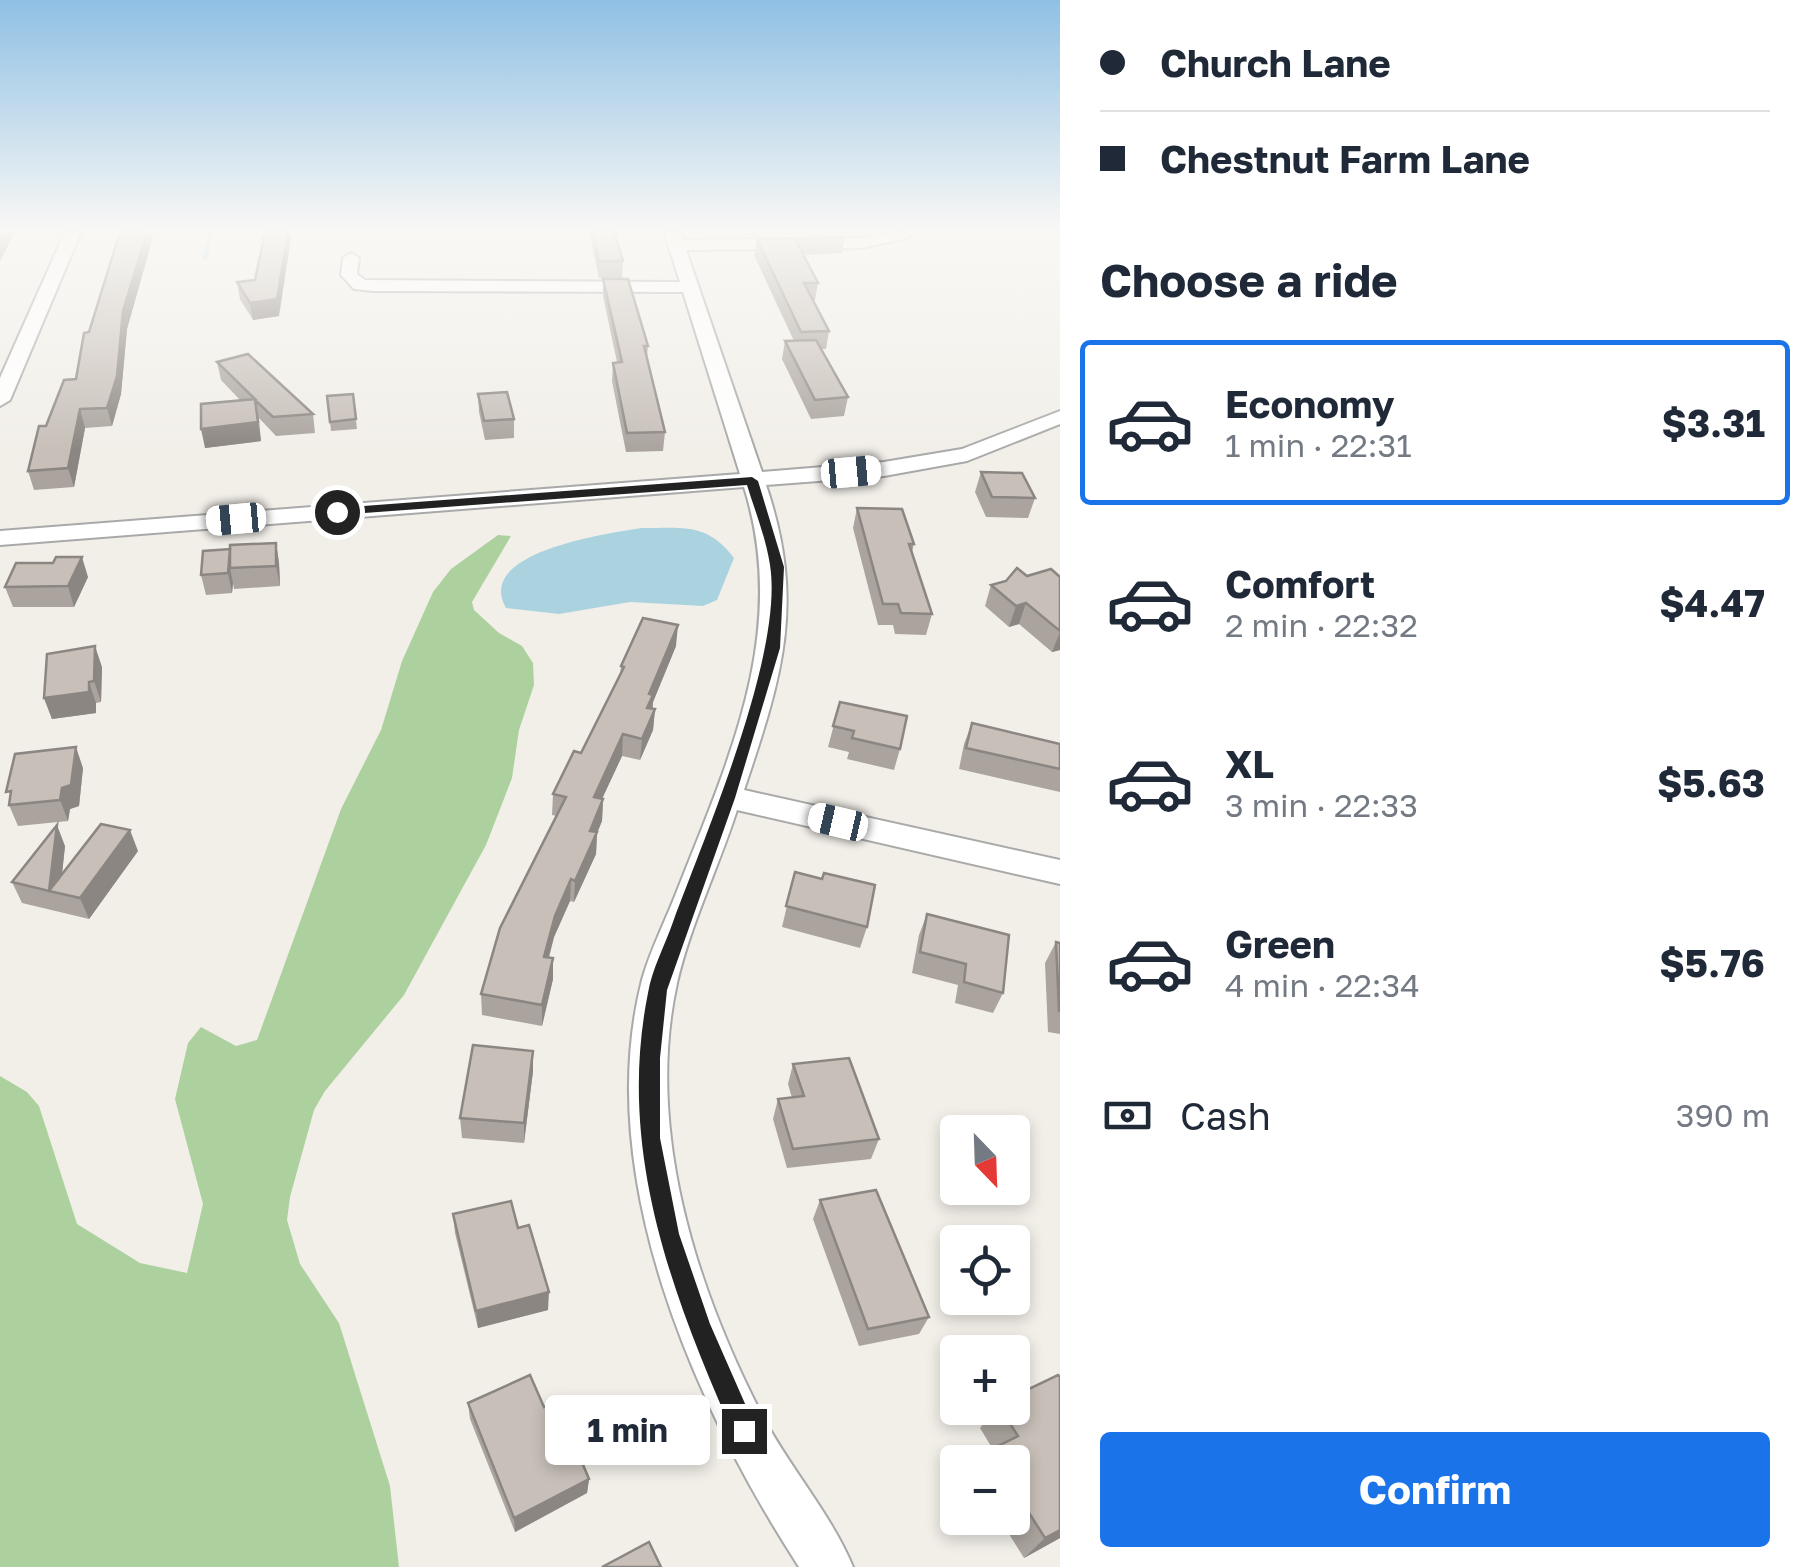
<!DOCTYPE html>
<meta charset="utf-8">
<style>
:root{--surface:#fff;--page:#f2f2f3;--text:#1f2937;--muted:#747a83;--line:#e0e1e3;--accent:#1a73e8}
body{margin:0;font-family:"Golos Text",sans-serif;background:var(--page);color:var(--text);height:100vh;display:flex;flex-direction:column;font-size:38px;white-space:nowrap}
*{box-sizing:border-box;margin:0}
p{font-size:32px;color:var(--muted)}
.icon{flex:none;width:55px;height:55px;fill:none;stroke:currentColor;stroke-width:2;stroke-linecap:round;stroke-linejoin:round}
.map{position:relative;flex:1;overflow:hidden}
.side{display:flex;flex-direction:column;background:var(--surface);width:750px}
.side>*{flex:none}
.top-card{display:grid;align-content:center;height:220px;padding:0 40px;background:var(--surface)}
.needle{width:65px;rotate:157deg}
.tools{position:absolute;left:940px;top:1115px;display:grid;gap:20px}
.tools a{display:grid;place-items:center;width:90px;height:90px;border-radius:10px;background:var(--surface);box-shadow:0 5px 15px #0003;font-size:50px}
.end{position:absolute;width:45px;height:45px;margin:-22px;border:12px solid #222;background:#fff;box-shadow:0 0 0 5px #fff}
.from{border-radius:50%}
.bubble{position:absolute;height:70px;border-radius:10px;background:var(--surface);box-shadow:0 5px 15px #0003;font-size:32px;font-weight:700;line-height:70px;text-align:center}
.car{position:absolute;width:30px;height:60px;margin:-30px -15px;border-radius:12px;box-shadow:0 0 8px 2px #0007;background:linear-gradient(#fff 24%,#345 0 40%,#fff 0 76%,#345 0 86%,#fff 0)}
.top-card b{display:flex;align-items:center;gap:35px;height:95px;font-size:38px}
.top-card b+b{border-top:2px solid var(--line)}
.top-card i{width:25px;height:25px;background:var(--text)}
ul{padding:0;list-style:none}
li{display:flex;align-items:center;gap:30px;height:165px;margin:0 20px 15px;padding:0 20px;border:5px solid transparent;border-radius:10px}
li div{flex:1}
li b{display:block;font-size:38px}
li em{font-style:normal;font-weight:700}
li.on{border-color:var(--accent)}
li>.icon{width:90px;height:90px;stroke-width:1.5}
h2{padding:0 40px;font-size:45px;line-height:120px}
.pay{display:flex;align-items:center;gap:25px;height:110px;padding:0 40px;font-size:38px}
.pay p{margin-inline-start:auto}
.button{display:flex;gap:20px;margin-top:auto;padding:20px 40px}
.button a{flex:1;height:115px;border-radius:10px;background:var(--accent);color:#fff;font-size:40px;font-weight:700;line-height:115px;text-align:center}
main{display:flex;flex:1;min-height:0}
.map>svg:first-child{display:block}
.forest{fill:#add19e}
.water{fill:#aad3df}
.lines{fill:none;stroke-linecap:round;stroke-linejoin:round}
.stream{stroke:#aad3df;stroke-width:5}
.minor-casing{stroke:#a9a9a9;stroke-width:4}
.minor{fill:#fff;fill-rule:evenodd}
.wall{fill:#aba49e}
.shaded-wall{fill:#8b8681}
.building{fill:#c7bfb8;stroke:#8b8681;stroke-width:2.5}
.route{fill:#222}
</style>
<main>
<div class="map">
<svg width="1060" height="1567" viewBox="0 0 1060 1567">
<rect width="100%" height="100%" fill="#f2efe9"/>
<!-- forest -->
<polygon class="forest" points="498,535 511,536 472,602 474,610 499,633 522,646 533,663 534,685 519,730 512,778 486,845 404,995 325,1091 314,1110 290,1197 287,1220 300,1264 339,1323 390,1486 399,1567 0,1567 0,1076 27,1092 39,1106 77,1224 140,1263 187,1273 203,1204 175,1099 188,1043 201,1027 236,1046 257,1040 341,809 381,730 402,661 433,592 451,569"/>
<!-- water -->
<path class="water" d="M641 528C683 528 707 522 734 558L717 600 703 606 630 602 559 614 506 608C474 552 606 534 641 528Z"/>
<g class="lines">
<!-- stream -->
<polyline class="stream" points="205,257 211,232"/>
<!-- minor casing -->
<g class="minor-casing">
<g id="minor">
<polygon points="65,232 81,232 10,400 0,406 0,378"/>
<path d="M664 232H680L683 240 862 238 903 232 911 237 862 248 686 250 762 472 884 462 962 449 1060 411V424L967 461 884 476 766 485C806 603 782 677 744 790L1060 860V884L737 810C719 866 690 926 677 983 645 1129 696 1288 763 1417 790 1468 831 1514 853 1567H799C695 1406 592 1176 642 980 650 951 664 924 675 896 728 761 790 632 744 487L0 545V531L740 474 683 292 373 291 354 289 341 275 343 258 351 253 359 258 357 274 365 280 680 282Z"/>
</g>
</g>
<!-- minor -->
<use href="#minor" class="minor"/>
</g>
<!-- wall -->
<g class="wall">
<polygon points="589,232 617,232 616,239 623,261 622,278 599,278"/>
<polygon points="749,232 828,232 827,235 751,236"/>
<polygon points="153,237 127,329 121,394 112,426 85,428 74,487 34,490 28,471 46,426 76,379 89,332"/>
<polygon points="845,237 842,253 803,255 818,283 815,300 813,300 829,331 826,349 821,349 848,397 844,416 811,419 782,359 785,341 794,341 754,255 757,239"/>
<polygon points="603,279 648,346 647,357 665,432 663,451 626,452 612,381 613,363 617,362 603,296"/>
<polygon points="255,280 279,316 253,320 240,299 237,282"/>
<polygon points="217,362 313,414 315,433 276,436 259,418 261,441 205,448 241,401 221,380"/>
<polygon points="353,394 357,429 331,431 327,396"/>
<polygon points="478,394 514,419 514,438 485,440 479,412"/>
<polygon points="981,472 1035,498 1028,518 986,517 975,492"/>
<polygon points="857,508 914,544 912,552 932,614 926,635 895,634 893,625 878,625 853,528"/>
<polygon points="276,543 279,563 280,586 234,589 233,583 232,593 206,595 201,575 230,549"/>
<polygon points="1027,576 1060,577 1060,650 1052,652 1019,624 1009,627 985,606 991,585"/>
<polygon points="88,577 74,607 13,607 5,587"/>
<polygon points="676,646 653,702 652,709 655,709 653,730 640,760 622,756 602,799 603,799 602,821 597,833 596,854 574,902 570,901 554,937 549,958 553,979 542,1026 482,1015 481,994 557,816 552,815 553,794 581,753 620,676 621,666"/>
<polygon points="102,667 101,702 96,703 96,713 52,719 44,698"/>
<polygon points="840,702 900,749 894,770 847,759 849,752 828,747"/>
<polygon points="972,723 1060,744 1060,792 959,769 964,744"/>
<polygon points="83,768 79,806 70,809 68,821 18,826 9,805"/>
<polygon points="65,846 62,873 138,851 89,919 22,903 12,882"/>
<polygon points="795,872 867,927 860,948 782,927"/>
<polygon points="927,914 1003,993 993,1013 955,1003 958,985 912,973 919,935"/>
<polygon points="1056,942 1060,943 1060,1034 1048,1032 1045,963"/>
<polygon points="793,1064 879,1139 871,1159 787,1168 773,1119 778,1099 792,1098 788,1084"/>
<polygon points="533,1071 524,1143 462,1138 460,1118"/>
<polygon points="820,1200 929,1317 919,1334 859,1346 813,1219"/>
<polygon points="453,1214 518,1228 548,1310 478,1328 455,1233"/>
<polygon points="1060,1377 1060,1538 1024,1558 999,1518 1012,1518 1012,1462 979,1462 992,1448 980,1428 996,1408 1012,1408"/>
<polygon points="468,1403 544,1407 589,1479 587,1493 515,1532 470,1419"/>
</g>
<!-- shaded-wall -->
<g class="shaded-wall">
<polygon points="2,232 15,232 0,261 0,235"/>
<polygon points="147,232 152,232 153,237 127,329 121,394 112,426 107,408 123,311"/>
<polygon points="288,232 292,232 279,316 253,320 250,303"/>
<polygon points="255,400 261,441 205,448 201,429"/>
<polygon points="80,409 85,428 74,487 68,468"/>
<polygon points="276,543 279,563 280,586 276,566"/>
<polygon points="230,549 230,568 233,583 232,593 228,573"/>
<polygon points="82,557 88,577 74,607 68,586"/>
<polygon points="1026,603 1019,624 1009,627 1016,606"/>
<polygon points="678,625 676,646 653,702 652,716 646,729 649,694"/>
<polygon points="1060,632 1060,650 1052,652"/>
<polygon points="95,646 102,667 101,702 94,681"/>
<polygon points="89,682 96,703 96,713 52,719 44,698"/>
<polygon points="655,709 653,730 640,760 642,739"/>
<polygon points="623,734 622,756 593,818 594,797"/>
<polygon points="76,747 83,768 79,806 70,809 68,821 60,800 62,788"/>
<polygon points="603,799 602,821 597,833 596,854 574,902 575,881 590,831"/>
<polygon points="57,825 65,846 60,893 49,891 58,912 49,891"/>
<polygon points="130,830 138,851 89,919 80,898"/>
<polygon points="571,879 570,901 554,937 543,978 544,957 555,916"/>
<polygon points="553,958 553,979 542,1026 542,1005"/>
<polygon points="533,1051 533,1071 524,1143 524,1123"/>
<polygon points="549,1292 548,1310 478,1328 476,1311"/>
<polygon points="589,1479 587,1493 515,1532 514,1518"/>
<polygon points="1060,1530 1060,1538 1024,1558 1045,1538"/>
</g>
<!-- building -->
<g class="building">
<polygon points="120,232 147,232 123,311 117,376 107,408 80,409 68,468 28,471 39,426 46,426 64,380 76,379 84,333 89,332"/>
<polygon points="265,232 288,232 277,299 250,303 237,282 255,280"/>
<polygon points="593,232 614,232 623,261 599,261"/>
<polygon points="845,237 795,239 818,283 804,283 829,331 801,332 757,239"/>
<polygon points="603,279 628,279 648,346 644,346 665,432 627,433 613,363 622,362"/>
<polygon points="816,340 848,397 815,400 785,341"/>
<polygon points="248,354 313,414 273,417 255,400 258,422 201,429 201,404 255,399 217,362"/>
<polygon points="507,392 514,419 484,421 478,394"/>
<polygon points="353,394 356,419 330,422 327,396"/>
<polygon points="981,472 1022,473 1035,498 992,497"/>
<polygon points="857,508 902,509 914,544 909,544 932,614 901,613 898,604 883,604"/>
<polygon points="276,543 276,566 230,568 230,545"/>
<polygon points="230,549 228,573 201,575 203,551"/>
<polygon points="56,557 82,557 68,586 5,587 16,563 53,563"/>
<polygon points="1017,568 1027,576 1051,569 1060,577 1060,631 1026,603 1016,606 991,585 1006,581"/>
<polygon points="643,618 678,625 649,694 653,695 647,708 655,709 642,739 623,734 594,797 603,799 590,831 597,832 575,881 571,879 555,916 544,957 553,958 542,1005 481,994 500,928 566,797 553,794 574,751 581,753 624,667 621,666"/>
<polygon points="95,646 94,681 89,682 89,692 44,698 47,654"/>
<polygon points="840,702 907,716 900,749 852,738 854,731 833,726"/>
<polygon points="972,723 1060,744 1060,769 966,748"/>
<polygon points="76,747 71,785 62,788 60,800 9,805 11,791 6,792 15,754"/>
<polygon points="101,824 130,830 80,898 49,891"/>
<polygon points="57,825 49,891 12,882"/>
<polygon points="795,872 822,879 824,873 875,885 867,927 786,906"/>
<polygon points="927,914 1009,935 1003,993 964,982 966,964 920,952"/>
<polygon points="1056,942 1060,943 1060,1011 1059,1011"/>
<polygon points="473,1045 533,1051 524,1123 460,1118"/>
<polygon points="849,1058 879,1139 793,1149 778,1099 804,1096 793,1064"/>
<polygon points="876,1190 929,1317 868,1329 820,1200"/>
<polygon points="511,1201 518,1228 529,1225 549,1292 476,1311 453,1214"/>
<polygon points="530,1375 544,1407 556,1401 589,1479 514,1518 468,1403"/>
<polygon points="1058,1375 1060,1377 1060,1530 1045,1538 1012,1486 1012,1462 998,1462 990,1450 1018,1436 1000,1408 1012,1408 1012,1397"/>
<polygon points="649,1542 661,1567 602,1567"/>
</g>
<!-- sky -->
<linearGradient id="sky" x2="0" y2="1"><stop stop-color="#8fc0e4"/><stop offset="0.51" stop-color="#f9f8f5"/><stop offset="1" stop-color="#f9f8f5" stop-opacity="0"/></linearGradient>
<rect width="1060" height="451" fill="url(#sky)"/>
<!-- route -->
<path class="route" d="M752 477 758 481 784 567 780 648 735 798 667 990 660 1058V1138L679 1234 710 1324 757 1431 753 1440 744 1443 736 1440C673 1297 616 1152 648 993 652 969 665 945 673 922 705 835 784 653 770 565 766 538 755 511 747 485L337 515 331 512 337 508Z"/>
</svg>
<div class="tools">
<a><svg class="needle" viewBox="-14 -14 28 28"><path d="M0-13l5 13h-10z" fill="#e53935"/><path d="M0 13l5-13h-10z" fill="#747a83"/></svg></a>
<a><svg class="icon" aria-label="locate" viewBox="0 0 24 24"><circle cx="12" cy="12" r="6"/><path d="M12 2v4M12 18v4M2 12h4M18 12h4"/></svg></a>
<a>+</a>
<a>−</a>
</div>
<i class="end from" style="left:337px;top:512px"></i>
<i class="end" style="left:744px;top:1431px"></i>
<div class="bubble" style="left:545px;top:1395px;width:165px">1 min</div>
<i class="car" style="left:851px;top:472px;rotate:85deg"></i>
<i class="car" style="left:236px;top:519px;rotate:265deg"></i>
<i class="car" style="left:838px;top:822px;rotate:283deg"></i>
</div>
<section class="side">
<div class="top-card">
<b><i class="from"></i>Church Lane</b>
<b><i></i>Chestnut Farm Lane</b>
</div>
<h2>Choose a ride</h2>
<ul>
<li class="on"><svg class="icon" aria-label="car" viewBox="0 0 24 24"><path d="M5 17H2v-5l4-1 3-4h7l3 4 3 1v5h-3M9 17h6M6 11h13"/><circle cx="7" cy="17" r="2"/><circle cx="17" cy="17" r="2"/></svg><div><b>Economy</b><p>1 min · 22:31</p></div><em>$3.31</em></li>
<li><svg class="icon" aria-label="car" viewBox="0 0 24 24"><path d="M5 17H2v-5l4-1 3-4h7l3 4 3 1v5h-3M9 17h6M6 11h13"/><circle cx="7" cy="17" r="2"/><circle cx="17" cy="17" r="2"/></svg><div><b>Comfort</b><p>2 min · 22:32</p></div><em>$4.47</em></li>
<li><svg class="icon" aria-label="car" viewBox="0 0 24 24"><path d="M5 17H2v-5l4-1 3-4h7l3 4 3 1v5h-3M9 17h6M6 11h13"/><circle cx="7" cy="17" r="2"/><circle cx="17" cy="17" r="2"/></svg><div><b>XL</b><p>3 min · 22:33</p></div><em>$5.63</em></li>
<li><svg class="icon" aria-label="car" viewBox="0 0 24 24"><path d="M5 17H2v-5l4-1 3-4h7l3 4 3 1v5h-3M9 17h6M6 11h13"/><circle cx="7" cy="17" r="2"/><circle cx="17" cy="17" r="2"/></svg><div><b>Green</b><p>4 min · 22:34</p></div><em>$5.76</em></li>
</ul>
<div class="pay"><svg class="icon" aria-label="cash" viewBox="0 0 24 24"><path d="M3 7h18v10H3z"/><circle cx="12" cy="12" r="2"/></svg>Cash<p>390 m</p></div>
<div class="button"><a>Confirm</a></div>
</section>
</main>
